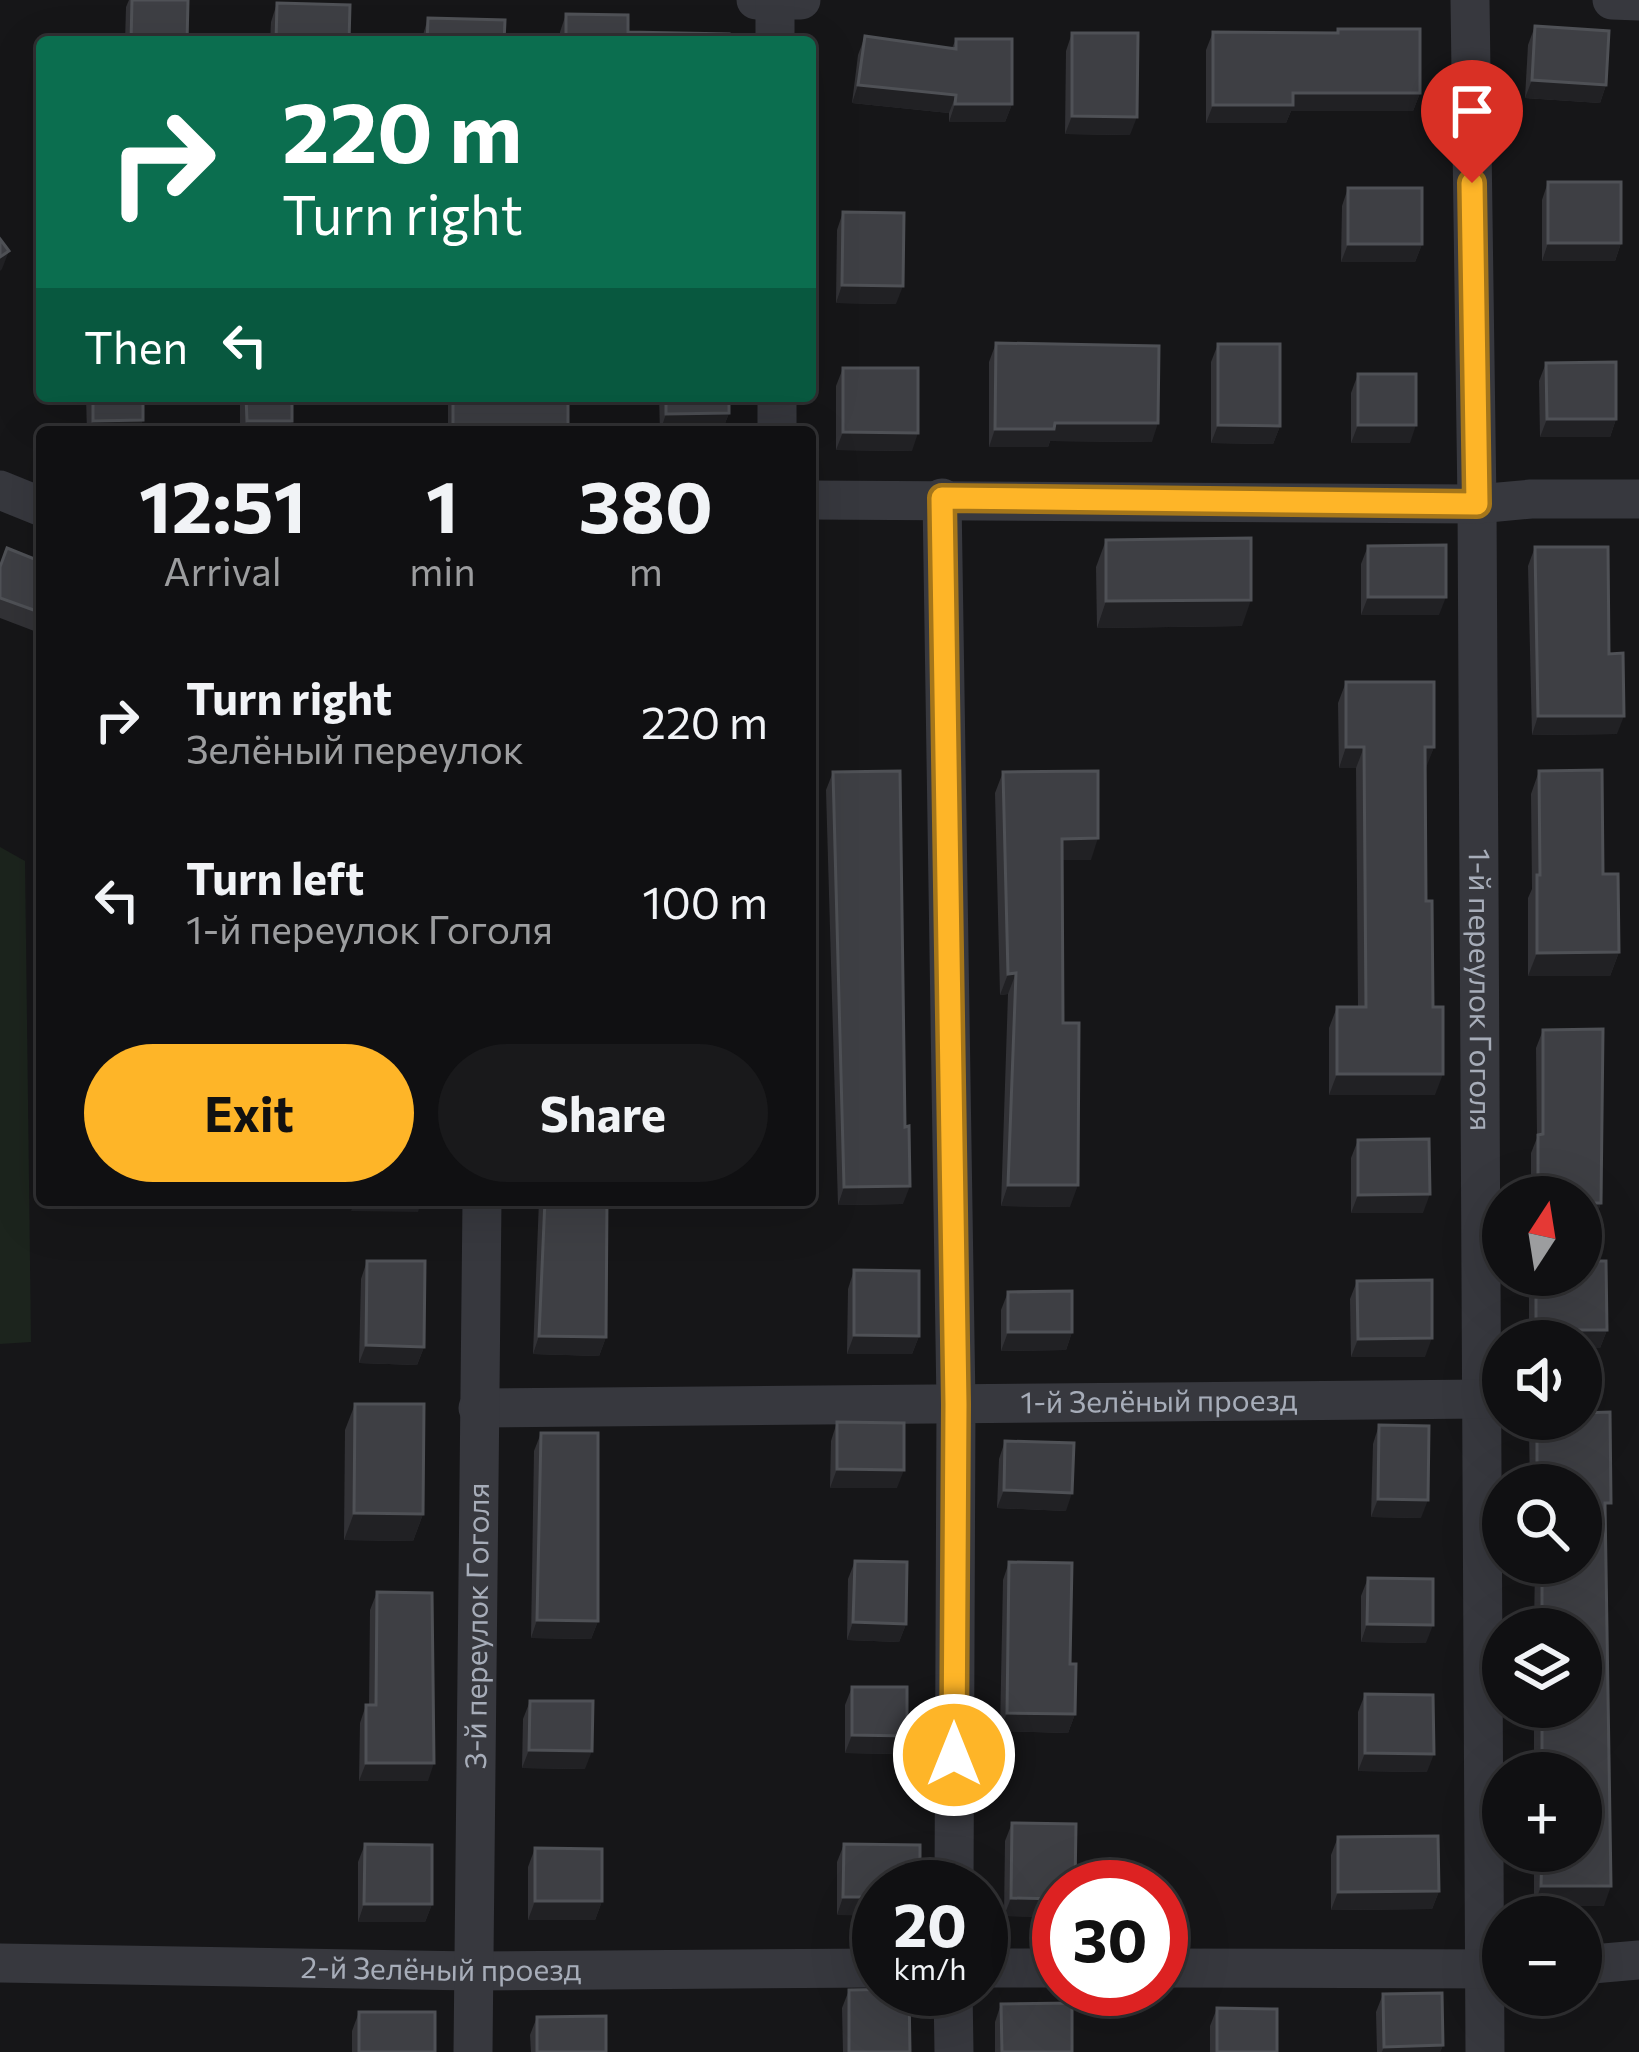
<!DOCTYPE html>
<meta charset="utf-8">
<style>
:root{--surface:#101012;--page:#19191b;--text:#f1f3f6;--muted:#9c9d9f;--line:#303032;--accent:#feb528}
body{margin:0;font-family:Commissioner,sans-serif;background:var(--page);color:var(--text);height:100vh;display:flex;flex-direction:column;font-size:45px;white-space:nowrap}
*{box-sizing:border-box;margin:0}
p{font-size:39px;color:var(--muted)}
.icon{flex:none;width:66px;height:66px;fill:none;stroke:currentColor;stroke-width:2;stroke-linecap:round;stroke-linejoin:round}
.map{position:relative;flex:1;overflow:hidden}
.sheet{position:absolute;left:36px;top:426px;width:780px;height:780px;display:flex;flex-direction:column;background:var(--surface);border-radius:12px;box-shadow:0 12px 48px #0002,0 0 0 3px var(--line)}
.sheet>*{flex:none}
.guide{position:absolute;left:36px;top:36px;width:780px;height:366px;border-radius:12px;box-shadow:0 12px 48px #0002,0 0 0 3px var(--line);background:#0b6e4f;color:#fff;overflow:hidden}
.needle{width:78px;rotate:12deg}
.controls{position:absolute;left:1482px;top:1176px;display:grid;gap:24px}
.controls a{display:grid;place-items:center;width:120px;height:120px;border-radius:50%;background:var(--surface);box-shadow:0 12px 48px #0002,0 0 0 3px var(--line);font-size:60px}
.speed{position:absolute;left:852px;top:1860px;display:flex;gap:24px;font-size:60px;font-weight:700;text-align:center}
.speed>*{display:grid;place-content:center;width:156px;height:156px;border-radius:50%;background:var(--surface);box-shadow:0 12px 48px #0002,0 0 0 3px var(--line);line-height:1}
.speed small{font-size:30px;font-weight:400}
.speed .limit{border:18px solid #d22;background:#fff;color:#111}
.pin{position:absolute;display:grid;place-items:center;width:102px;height:102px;color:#fff;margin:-123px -51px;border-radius:50% 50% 50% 0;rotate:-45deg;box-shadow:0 0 12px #0007}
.pin .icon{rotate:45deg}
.me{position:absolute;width:132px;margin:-66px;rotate:0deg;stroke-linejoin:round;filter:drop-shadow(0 0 9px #0008)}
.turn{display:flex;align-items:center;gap:42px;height:252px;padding:0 48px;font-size:54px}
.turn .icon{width:156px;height:156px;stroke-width:2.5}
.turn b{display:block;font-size:84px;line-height:102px}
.then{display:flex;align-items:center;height:114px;padding:0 48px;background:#0003;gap:24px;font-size:45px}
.eta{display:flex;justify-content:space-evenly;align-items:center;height:204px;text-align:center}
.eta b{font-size:72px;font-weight:700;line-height:84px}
.button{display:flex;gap:24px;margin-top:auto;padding:24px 48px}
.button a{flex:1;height:138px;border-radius:72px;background:var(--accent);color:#111;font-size:48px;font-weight:700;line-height:138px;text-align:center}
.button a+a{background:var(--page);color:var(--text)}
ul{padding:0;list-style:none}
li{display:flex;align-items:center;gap:36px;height:180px;padding:0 48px}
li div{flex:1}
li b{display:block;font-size:45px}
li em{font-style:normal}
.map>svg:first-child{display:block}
.green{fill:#1c241d}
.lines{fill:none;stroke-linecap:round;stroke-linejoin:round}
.minor{stroke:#37383e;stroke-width:39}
.wall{fill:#323236}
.shaded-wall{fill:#212124}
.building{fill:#3e3f44;stroke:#4f5156;stroke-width:3}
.route-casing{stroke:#a5761a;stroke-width:30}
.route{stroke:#feb528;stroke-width:21}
.labels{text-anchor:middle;stroke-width:12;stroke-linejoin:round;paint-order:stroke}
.street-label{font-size:30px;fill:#a7adb9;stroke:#111113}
</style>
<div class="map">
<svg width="1639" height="2052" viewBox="0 0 1639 2052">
<rect width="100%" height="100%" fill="#161618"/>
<!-- green -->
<path class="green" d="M 0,847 L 25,861 L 31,1342 L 0,1344 Z"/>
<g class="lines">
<!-- minor -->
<g class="minor">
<path d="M 756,0 L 801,0"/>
<path id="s1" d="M 1470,0 L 1477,504 L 1485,2052"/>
<path d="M 1612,0 L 1639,1"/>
<path d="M 775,1 L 775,42"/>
<path d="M 777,396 L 777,432"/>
<path d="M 0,490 L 42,507"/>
<path d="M 942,498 L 956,1404 L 954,1887"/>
<path d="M 810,500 L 1477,504 L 1531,499 L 1639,499"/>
<path id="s2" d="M 478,1408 L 1483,1399"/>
<path id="s3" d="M 0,1963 L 472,1971 L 879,1968"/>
<path d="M 1581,1965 L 1639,1960"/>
<path d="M 981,1968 L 1059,1968"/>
<path d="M 1161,1968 L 1503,1969"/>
<path d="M 953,1989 L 954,2052"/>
<path id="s4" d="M 473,2052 L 482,1200"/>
</g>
</g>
<!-- wall -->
<g class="wall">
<path d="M 129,0 L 188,0 L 187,42 L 125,42 L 126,7 Z"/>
<path d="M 277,3 L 349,42 L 270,42 L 271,22 Z"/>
<path d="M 566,14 L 628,32 L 728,42 L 560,42 L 560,32 Z"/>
<path d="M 428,18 L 504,42 L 421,42 Z"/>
<path d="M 1535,26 L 1606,85 L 1600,103 L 1525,98 L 1528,45 Z"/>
<path d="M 1338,29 L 1420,93 L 1413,111 L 1291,111 L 1286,123 L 1206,123 L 1206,50 L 1213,32 L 1336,33 Z"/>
<path d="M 1072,33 L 1130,135 L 1065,134 L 1066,51 Z"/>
<path d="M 865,36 L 952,48 L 956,39 L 1012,104 L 1005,122 L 949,122 L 949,113 L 852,103 L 858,55 Z"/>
<path d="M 1548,182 L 1621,243 L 1615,261 L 1542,261 L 1542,200 Z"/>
<path d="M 1348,188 L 1422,244 L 1415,262 L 1341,262 L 1342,206 Z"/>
<path d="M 843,212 L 896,304 L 836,303 L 837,230 Z"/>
<path d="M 996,343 L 1152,442 L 1050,441 L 1048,447 L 989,447 L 989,362 Z"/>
<path d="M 1218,344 L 1280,426 L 1273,444 L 1211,443 L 1211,362 Z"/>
<path d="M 1546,363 L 1616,419 L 1610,437 L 1540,437 L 1539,381 Z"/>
<path d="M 843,368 L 912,451 L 836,450 L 836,386 Z"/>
<path d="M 1358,374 L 1410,443 L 1351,443 L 1351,393 Z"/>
<path d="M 86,396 L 143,396 L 139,432 L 87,432 Z"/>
<path d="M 240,396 L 292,396 L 288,432 L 240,432 Z"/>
<path d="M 448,396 L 568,396 L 566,432 L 448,432 Z"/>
<path d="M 659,396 L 729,396 L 729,413 L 722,431 L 660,432 Z"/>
<path d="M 1106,540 L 1242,626 L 1097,628 L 1096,567 Z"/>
<path d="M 1368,546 L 1439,615 L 1361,615 L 1361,564 Z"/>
<path d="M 1535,547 L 1609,654 L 1617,734 L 1532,735 L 1528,566 Z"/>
<path d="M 42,562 L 42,634 L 0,618 L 0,567 Z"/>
<path d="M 1346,682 L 1434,747 L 1425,768 L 1426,901 L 1435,1095 L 1329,1095 L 1329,1028 L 1337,1007 L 1358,1007 L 1356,768 L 1339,768 L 1338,703 Z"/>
<path d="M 1539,771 L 1603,874 L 1619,952 L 1610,976 L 1528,976 L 1528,898 L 1532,889 L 1531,794 Z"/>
<path d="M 833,772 L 903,1204 L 838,1205 L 826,790 Z"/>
<path d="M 1003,772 L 1091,860 L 1062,860 L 1063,1023 L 1070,1207 L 1001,1206 L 1008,994 L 1000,995 L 995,793 Z"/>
<path d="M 1543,1030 L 1601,1203 L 1594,1221 L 1581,1221 L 1581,1197 L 1531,1197 L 1531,1153 L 1537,1138 L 1536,1048 Z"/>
<path d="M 1358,1140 L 1423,1213 L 1351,1213 L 1351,1158 Z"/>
<path d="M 539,1200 L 607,1200 L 606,1337 L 599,1356 L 533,1354 Z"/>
<path d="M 367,1261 L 424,1347 L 417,1365 L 359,1363 L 361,1279 Z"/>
<path d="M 854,1270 L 919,1336 L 912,1354 L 847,1354 L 848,1289 Z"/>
<path d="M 1531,1275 L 1581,1275 L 1607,1330 L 1600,1348 L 1581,1348 L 1581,1341 L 1529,1341 L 1529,1280 Z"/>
<path d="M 1357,1281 L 1425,1357 L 1351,1357 L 1350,1299 Z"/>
<path d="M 1008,1292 L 1072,1332 L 1066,1350 L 1001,1351 L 1001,1310 Z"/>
<path d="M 355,1404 L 423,1514 L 413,1541 L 344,1540 L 345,1430 Z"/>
<path d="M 1535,1419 L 1581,1419 L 1604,1906 L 1534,1906 L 1534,1851 L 1581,1851 L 1581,1773 L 1534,1773 L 1534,1707 L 1581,1707 L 1581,1629 L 1534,1629 L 1535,1563 L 1581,1563 L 1581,1485 L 1530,1485 L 1529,1434 Z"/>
<path d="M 837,1422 L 897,1488 L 830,1488 L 831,1441 Z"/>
<path d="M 1379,1425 L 1421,1518 L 1371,1517 L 1373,1444 Z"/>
<path d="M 541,1433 L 598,1621 L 591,1639 L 531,1638 L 534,1451 Z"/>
<path d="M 1005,1441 L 1066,1511 L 997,1508 L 999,1459 Z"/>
<path d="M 855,1561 L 906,1624 L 899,1642 L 847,1640 L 848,1579 Z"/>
<path d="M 1009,1562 L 1070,1664 L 1075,1714 L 1068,1733 L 1000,1731 L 1003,1580 Z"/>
<path d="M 1368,1578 L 1426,1643 L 1361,1642 L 1361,1596 Z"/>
<path d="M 377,1592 L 428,1781 L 359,1781 L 360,1723 L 366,1705 L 369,1705 L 370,1610 Z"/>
<path d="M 852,1687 L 907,1736 L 900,1754 L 845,1753 L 845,1705 Z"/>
<path d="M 1365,1694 L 1427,1772 L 1358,1771 L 1358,1712 Z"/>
<path d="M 530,1701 L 585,1769 L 522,1768 L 523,1719 Z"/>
<path d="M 1012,1823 L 1059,1887 L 1059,1917 L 1004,1916 L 1005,1841 Z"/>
<path d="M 1338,1837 L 1439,1891 L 1432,1909 L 1331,1910 L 1331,1855 Z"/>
<path d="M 365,1844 L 432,1904 L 425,1922 L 358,1922 L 358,1862 Z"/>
<path d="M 844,1844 L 920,1845 L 837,1915 L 837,1862 Z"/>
<path d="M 535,1848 L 602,1901 L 595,1920 L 528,1920 L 528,1867 Z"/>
<path d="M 849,1990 L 910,2052 L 843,2052 L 842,2008 Z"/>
<path d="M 1383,1994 L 1443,2045 L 1440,2052 L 1377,2052 L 1376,2012 Z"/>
<path d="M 1001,2004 L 1072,2052 L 995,2052 L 995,2022 Z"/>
<path d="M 1217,2008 L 1277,2052 L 1210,2052 L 1210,2026 Z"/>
<path d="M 359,2012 L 435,2052 L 352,2052 L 352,2031 Z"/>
<path d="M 537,2017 L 606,2052 L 531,2052 L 530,2035 Z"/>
</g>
<!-- shaded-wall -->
<g class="shaded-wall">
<path d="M 1532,80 L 1606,85 L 1600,103 L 1525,98 Z"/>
<path d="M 858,85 L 956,95 L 949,113 L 852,103 Z"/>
<path d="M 1293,93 L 1420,93 L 1413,111 L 1291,111 L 1286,123 L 1206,123 L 1213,105 Z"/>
<path d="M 955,104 L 1012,104 L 1005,122 L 949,122 Z"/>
<path d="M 1072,116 L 1137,117 L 1130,135 L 1065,134 Z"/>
<path d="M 1548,243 L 1621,243 L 1615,261 L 1542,261 Z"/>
<path d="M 1348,244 L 1422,244 L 1415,262 L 1341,262 Z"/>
<path d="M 9,251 L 2,269 L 0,271 L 0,257 Z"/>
<path d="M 842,285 L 903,286 L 896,304 L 836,303 Z"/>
<path d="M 729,413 L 722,431 L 660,432 L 666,414 Z"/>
<path d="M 1547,419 L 1616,419 L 1610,437 L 1540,437 Z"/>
<path d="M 143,420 L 139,432 L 89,432 L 93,421 Z"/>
<path d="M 247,421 L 292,421 L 288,432 L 243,432 Z"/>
<path d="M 1055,423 L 1158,423 L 1152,442 L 1050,441 L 1048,447 L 989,447 L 995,429 Z"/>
<path d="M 1218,425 L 1280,426 L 1273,444 L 1211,443 Z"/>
<path d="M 1358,425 L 1416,425 L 1410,443 L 1351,443 Z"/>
<path d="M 568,426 L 566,432 L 452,432 L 453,427 Z"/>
<path d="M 843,432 L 918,433 L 912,451 L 836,450 Z"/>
<path d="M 1368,597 L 1446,597 L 1439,615 L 1361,615 Z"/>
<path d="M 1251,600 L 1242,626 L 1097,628 L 1106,601 Z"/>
<path d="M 1538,716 L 1624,716 L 1617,734 L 1532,735 Z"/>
<path d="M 1346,747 L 1364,747 L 1356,768 L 1339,768 Z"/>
<path d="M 1425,747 L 1434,747 L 1426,768 L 1417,768 Z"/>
<path d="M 1098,838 L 1091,860 L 1054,860 L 1062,839 Z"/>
<path d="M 1619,952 L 1610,976 L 1528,976 L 1537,953 Z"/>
<path d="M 1016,973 L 1008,994 L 1000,995 L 1008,974 Z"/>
<path d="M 1337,1074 L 1443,1074 L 1435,1095 L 1329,1095 Z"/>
<path d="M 1008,1185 L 1078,1185 L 1070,1207 L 1001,1206 Z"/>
<path d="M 910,1186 L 903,1204 L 838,1205 L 844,1187 Z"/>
<path d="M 1430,1194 L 1423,1213 L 1351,1213 L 1358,1195 Z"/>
<path d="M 355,1200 L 422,1200 L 418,1212 L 351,1211 Z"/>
<path d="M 1581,1203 L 1601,1203 L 1594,1221 L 1581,1221 Z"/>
<path d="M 1536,1330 L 1607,1330 L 1600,1348 L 1581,1348 L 1581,1341 L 1532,1341 Z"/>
<path d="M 1008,1332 L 1072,1332 L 1066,1350 L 1001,1351 Z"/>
<path d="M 854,1335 L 919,1336 L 912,1354 L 847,1354 Z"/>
<path d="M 539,1336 L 606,1337 L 599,1356 L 533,1354 Z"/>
<path d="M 1432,1338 L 1425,1357 L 1351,1357 L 1358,1339 Z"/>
<path d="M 366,1345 L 424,1347 L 417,1365 L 359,1363 Z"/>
<path d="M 837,1469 L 904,1470 L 897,1488 L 830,1488 Z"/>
<path d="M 1004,1490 L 1072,1493 L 1066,1511 L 997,1508 Z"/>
<path d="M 1378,1499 L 1428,1500 L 1421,1518 L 1371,1517 Z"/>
<path d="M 354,1513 L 423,1514 L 413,1541 L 344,1540 Z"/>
<path d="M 537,1620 L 598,1621 L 591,1639 L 531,1638 Z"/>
<path d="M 853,1622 L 906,1624 L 899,1642 L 847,1640 Z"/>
<path d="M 1367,1624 L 1433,1625 L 1426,1643 L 1361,1642 Z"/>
<path d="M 1007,1713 L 1075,1714 L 1068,1733 L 1000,1731 Z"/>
<path d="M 852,1735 L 907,1736 L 900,1754 L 845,1753 Z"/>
<path d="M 529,1750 L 592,1751 L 585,1769 L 522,1768 Z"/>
<path d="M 1365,1753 L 1434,1754 L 1427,1772 L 1358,1771 Z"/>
<path d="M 366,1763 L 434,1763 L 428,1781 L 359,1781 Z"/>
<path d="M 1541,1886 L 1611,1886 L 1604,1906 L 1534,1906 Z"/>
<path d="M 1439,1891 L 1432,1909 L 1331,1910 L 1338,1892 Z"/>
<path d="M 843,1897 L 879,1897 L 879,1916 L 837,1915 Z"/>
<path d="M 1011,1898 L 1059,1899 L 1059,1917 L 1004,1916 Z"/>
<path d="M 535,1901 L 602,1901 L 595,1920 L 528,1920 Z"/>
<path d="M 364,1904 L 432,1904 L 425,1922 L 358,1922 Z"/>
<path d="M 1443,2045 L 1440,2052 L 1382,2052 L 1384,2047 Z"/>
</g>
<!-- building -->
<g class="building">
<path d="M 132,0 L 188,0 L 187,42 L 131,42 Z"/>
<path d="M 277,3 L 350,5 L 349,42 L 276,42 Z"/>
<path d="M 566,14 L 628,15 L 628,32 L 729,34 L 728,42 L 566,42 Z"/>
<path d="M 428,18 L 505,20 L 504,42 L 427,42 Z"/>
<path d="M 1535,26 L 1609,31 L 1606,85 L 1532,80 Z"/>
<path d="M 1338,29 L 1420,29 L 1420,93 L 1293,93 L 1293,105 L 1213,105 L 1213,32 L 1338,33 Z"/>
<path d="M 1072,33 L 1138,33 L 1137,117 L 1072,116 Z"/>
<path d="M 865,36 L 956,49 L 956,39 L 1012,39 L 1012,104 L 955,104 L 956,95 L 858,85 Z"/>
<rect x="1548" y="182" width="73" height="61"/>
<rect x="1348" y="188" width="74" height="56"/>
<path d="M 843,212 L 904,213 L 903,286 L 842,285 Z"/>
<path d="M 0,239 L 9,251 L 0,257 Z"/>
<path d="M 996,343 L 1159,346 L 1158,423 L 1055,423 L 1054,429 L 995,429 Z"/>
<path d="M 1218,344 L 1280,344 L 1280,426 L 1218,425 Z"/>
<path d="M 1616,362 L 1616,419 L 1547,419 L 1546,363 Z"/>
<path d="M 843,368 L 918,368 L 918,433 L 843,432 Z"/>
<rect x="1358" y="374" width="58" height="51"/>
<path d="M 93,396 L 143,396 L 143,420 L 93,421 Z"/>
<path d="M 246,396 L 292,396 L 292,421 L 247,421 Z"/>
<path d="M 453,396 L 568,396 L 568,426 L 453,427 Z"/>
<path d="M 666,396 L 729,396 L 729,413 L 666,414 Z"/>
<path d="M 1251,538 L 1251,600 L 1106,601 L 1106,540 Z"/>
<path d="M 1446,545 L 1446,597 L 1368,597 L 1368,546 Z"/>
<path d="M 1535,547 L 1608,547 L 1609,654 L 1623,653 L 1624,716 L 1538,716 Z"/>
<path d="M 7,548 L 42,562 L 42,613 L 0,598 L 0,567 Z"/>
<path d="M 1346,682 L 1434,682 L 1434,747 L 1425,747 L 1426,901 L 1432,901 L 1433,1007 L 1443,1007 L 1443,1074 L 1337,1074 L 1337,1007 L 1366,1007 L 1364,747 L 1346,747 Z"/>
<path d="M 1602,770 L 1603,874 L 1618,874 L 1619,952 L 1537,953 L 1537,875 L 1540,875 L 1539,771 Z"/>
<path d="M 900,771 L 905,1127 L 909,1126 L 910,1186 L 844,1187 L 833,772 Z"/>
<path d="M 1098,771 L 1098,838 L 1062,839 L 1063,1023 L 1079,1023 L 1078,1185 L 1008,1185 L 1016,973 L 1008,974 L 1003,772 Z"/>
<path d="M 1603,1029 L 1601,1203 L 1581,1203 L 1581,1197 L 1538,1197 L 1538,1135 L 1543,1134 L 1543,1030 Z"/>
<path d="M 1429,1139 L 1430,1194 L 1358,1195 L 1358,1140 Z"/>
<path d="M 545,1200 L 607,1200 L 606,1337 L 539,1336 Z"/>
<path d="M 367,1261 L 425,1261 L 424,1347 L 366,1345 Z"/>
<path d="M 1581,1261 L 1606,1261 L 1607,1330 L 1536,1330 L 1536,1275 L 1581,1275 Z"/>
<path d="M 854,1270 L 919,1271 L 919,1336 L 854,1335 Z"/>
<path d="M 1432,1280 L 1432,1338 L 1358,1339 L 1357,1281 Z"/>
<path d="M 1072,1291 L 1072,1332 L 1008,1332 L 1008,1292 Z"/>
<path d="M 355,1404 L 424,1404 L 423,1514 L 354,1513 Z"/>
<path d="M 1610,1412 L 1611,1503 L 1605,1503 L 1611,1886 L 1541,1886 L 1542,1851 L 1581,1851 L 1581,1773 L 1542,1773 L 1542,1707 L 1581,1707 L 1581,1629 L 1542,1629 L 1542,1563 L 1581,1563 L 1581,1485 L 1537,1485 L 1537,1419 L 1581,1419 L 1581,1413 Z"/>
<path d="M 837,1422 L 904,1423 L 904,1470 L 837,1469 Z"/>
<path d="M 1379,1425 L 1429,1426 L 1428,1500 L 1378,1499 Z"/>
<path d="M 541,1433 L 598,1433 L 598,1621 L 537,1620 Z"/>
<path d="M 1005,1441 L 1074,1443 L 1072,1493 L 1004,1490 Z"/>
<path d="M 855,1561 L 907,1562 L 906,1624 L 853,1622 Z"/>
<path d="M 1009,1562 L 1072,1563 L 1070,1664 L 1076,1664 L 1075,1714 L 1007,1713 Z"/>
<path d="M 1368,1578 L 1433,1579 L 1433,1625 L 1367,1624 Z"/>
<path d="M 377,1592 L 432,1593 L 434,1763 L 366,1763 L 366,1705 L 376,1705 Z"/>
<path d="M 852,1687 L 907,1687 L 907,1736 L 852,1735 Z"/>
<path d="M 1365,1694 L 1433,1695 L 1434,1754 L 1365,1753 Z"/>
<path d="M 530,1701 L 593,1701 L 592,1751 L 529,1750 Z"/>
<path d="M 1012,1823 L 1076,1824 L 1075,1887 L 1059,1887 L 1059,1899 L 1011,1898 Z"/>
<path d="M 1438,1836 L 1439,1891 L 1338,1892 L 1338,1837 Z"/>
<path d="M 365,1844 L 432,1845 L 432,1904 L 364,1904 Z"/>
<path d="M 844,1844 L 920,1845 L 920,1887 L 879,1887 L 879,1897 L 843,1897 Z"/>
<path d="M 535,1848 L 602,1849 L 602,1901 L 535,1901 Z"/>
<path d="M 909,1989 L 910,2052 L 849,2052 L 849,1990 Z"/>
<path d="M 1442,1993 L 1443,2045 L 1384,2047 L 1383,1994 Z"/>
<path d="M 1072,2003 L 1072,2052 L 1002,2052 L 1001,2004 Z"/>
<path d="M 1217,2008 L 1277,2009 L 1277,2052 L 1217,2052 Z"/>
<rect x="359" y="2012" width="76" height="40"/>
<path d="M 606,2016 L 606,2052 L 537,2052 L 537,2017 Z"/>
</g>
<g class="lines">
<!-- route casing -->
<g class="route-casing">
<path id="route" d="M 954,1755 L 956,1404 L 942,498 L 1477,504 L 1472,183"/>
</g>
<!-- route -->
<use href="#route" class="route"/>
</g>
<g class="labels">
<!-- street labels -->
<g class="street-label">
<text dy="10" stroke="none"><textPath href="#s1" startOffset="990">1-й переулок Гоголя</textPath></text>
<text dy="10" stroke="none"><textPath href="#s2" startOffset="681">1-й Зелёный проезд</textPath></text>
<text dy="10" stroke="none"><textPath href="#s4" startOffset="426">3-й переулок Гоголя</textPath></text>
<text dy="10" stroke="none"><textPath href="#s3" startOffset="441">2-й Зелёный проезд</textPath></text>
</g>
</g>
</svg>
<div class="controls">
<a><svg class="needle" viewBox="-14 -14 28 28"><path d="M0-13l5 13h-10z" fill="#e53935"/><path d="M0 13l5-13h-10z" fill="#9c9d9f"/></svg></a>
<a><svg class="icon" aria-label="sound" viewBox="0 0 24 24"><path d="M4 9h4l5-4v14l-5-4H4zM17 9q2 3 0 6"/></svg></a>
<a><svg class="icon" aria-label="search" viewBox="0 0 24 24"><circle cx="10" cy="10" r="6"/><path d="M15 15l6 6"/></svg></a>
<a><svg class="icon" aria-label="layers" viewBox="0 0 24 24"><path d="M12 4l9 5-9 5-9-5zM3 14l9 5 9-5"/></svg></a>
<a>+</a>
<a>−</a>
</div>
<div class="speed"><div>20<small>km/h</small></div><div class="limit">30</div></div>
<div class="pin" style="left:1472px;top:183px;background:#d93025"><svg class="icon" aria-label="arrive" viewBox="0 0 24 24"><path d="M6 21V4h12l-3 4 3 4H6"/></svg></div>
<svg class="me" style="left:954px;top:1755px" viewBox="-20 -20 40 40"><circle r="17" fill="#feb528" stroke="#fff" stroke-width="3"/><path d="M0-11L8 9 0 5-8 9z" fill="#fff"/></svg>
<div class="guide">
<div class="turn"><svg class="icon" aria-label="right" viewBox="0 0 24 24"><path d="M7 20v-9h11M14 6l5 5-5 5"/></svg><div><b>220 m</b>Turn right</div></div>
<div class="then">Then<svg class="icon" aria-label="left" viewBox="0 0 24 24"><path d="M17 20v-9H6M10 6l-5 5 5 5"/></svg></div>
</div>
<section class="sheet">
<div class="eta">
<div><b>12:51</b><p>Arrival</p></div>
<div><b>1</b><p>min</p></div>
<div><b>380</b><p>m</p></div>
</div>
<ul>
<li><svg class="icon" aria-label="right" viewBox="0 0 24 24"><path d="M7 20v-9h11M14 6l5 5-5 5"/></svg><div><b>Turn right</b><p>Зелёный переулок</p></div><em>220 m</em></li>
<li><svg class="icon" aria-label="left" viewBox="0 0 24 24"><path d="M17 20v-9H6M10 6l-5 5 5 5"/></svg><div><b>Turn left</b><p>1-й переулок Гоголя</p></div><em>100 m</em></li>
</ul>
<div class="button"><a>Exit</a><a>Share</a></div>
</section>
</div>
